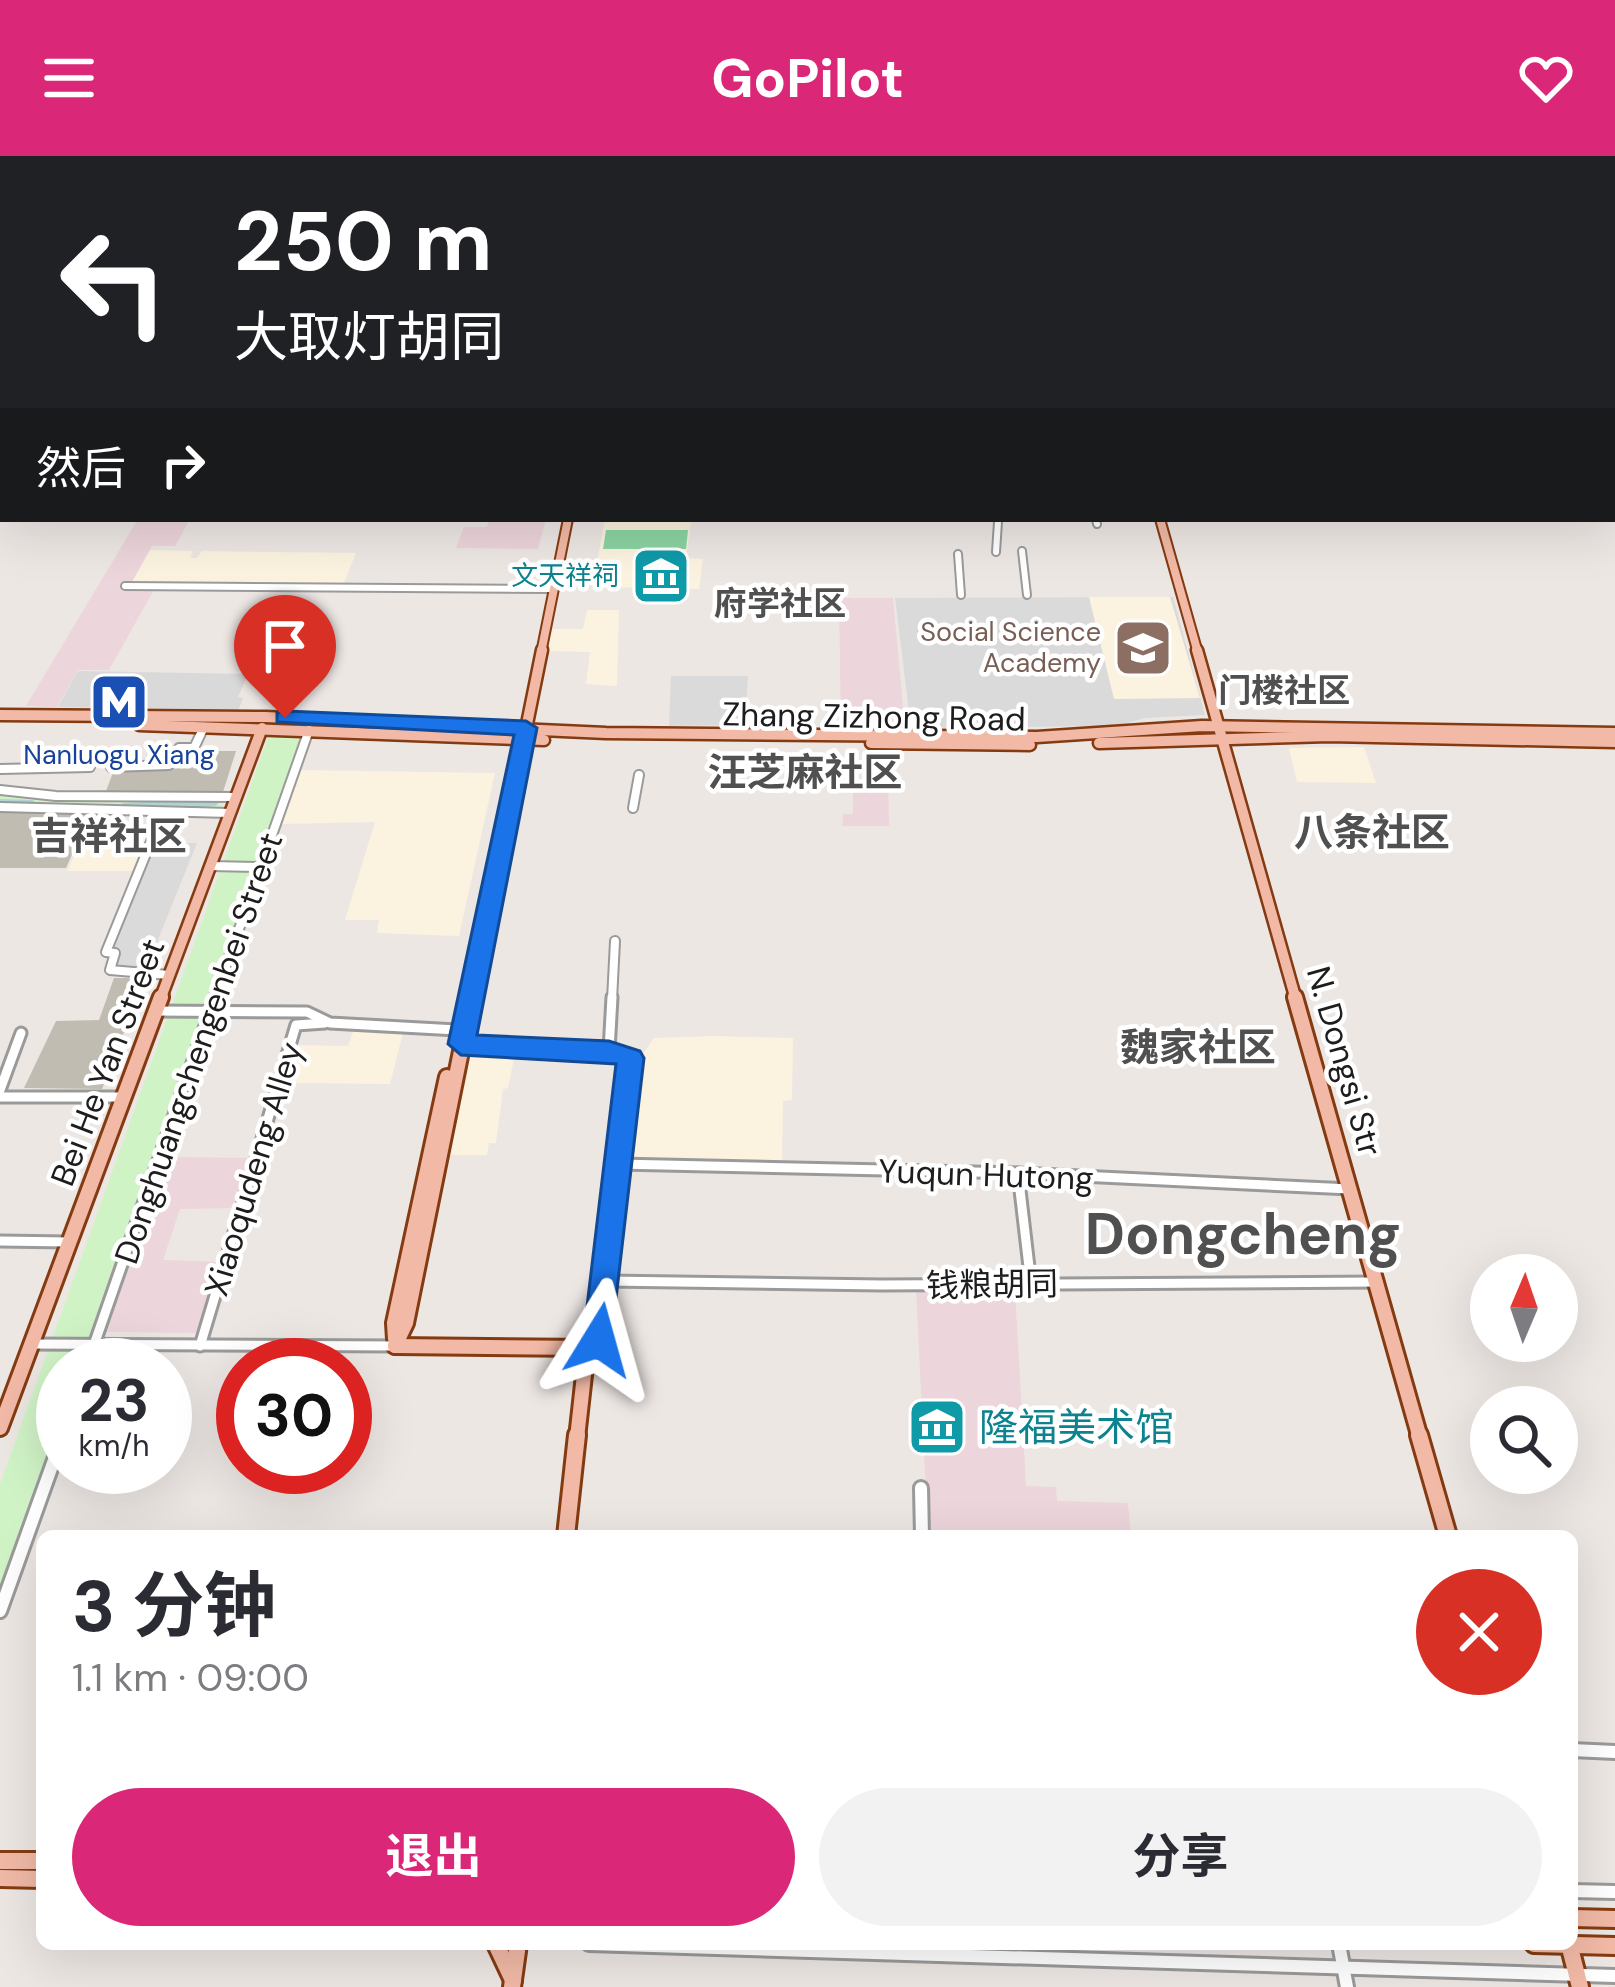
<!DOCTYPE html>
<html lang="zh">
<meta charset="utf-8">
<style>
:root{--surface:#fff;--page:#f2f2f3;--text:#2b2b33;--muted:#7c7c81;--accent:#db2777}
body{margin:0;font-family:"DM Sans","Noto Sans SC",sans-serif;background:var(--page);color:var(--text);height:100vh;display:flex;flex-direction:column;font-size:45px;white-space:nowrap}
*{box-sizing:border-box;margin:0}
p{font-size:39px;color:var(--muted)}
.icon{flex:none;width:66px;height:66px;fill:none;stroke:currentColor;stroke-width:2;stroke-linecap:round;stroke-linejoin:round}
.map{position:relative;flex:1;overflow:hidden}
.panel{position:absolute;left:36px;top:1374px;width:1542px;height:420px;display:flex;flex-direction:column;background:var(--surface);border-radius:18px;box-shadow:0 12px 48px #0002}
.panel>*{flex:none}
.guide{position:absolute;left:0px;top:0px;width:1617px;height:366px;box-shadow:0 12px 48px #0002;background:#202124;color:#fff;overflow:hidden}
.needle{width:78px;rotate:2deg}
.fabs{position:absolute;left:1470px;top:1098px;display:grid;gap:24px}
.fabs a{display:grid;place-items:center;width:108px;height:108px;border-radius:50%;background:var(--surface);box-shadow:0 12px 48px #0002;font-size:60px}
.speed{position:absolute;left:36px;top:1182px;display:flex;gap:24px;font-size:60px;font-weight:700;text-align:center}
.speed>*{display:grid;place-content:center;width:156px;height:156px;border-radius:50%;background:var(--surface);box-shadow:0 12px 48px #0002;line-height:1}
.speed small{font-size:30px;font-weight:400}
.speed .limit{border:18px solid #d22;background:#fff;color:#111}
.pin{position:absolute;display:grid;place-items:center;width:102px;height:102px;color:#fff;margin:-123px -51px;border-radius:50% 50% 50% 0;rotate:-45deg;box-shadow:0 0 12px #0007}
.pin .icon{rotate:45deg}
.me{position:absolute;width:132px;margin:-66px;rotate:8deg;stroke-linejoin:round;filter:drop-shadow(0 0 9px #0008)}
.turn{display:flex;align-items:center;gap:42px;height:252px;padding:0 36px;font-size:54px}
.turn .icon{width:156px;height:156px;stroke-width:2.5}
.turn b{display:block;font-size:84px;line-height:102px}
.then{display:flex;align-items:center;height:114px;padding:0 36px;background:#0003;gap:24px;font-size:45px}
.round{display:grid;place-items:center;flex:none;width:126px;height:126px;border-radius:63px;background:var(--page)}
.head{display:flex;align-items:center;justify-content:space-between;height:204px;padding:0 36px}
h1{font-size:72px;font-weight:700;line-height:90px}
.action{display:flex;gap:24px;margin-top:auto;padding:24px 36px}
.action a{flex:1;height:138px;border-radius:72px;background:var(--accent);color:#fff;font-size:48px;font-weight:700;line-height:138px;text-align:center}
.action a+a{background:var(--page);color:var(--text)}
header{display:flex;justify-content:space-between;align-items:center;height:156px;padding:0 36px;background:var(--accent);color:#fff;font-size:54px;font-weight:700}
.map>svg:first-child{display:block}
.residential{fill:#dbdadb}
.commercial{fill:#ecd5db}
.education{fill:#fbf2df}
.construction{fill:#c1bcb1}
.park{fill:#d0f3c6}
.pitch{fill:#8bd3a1}
.parking{fill:#d9d9d9}
.lines{fill:none;stroke-linecap:round;stroke-linejoin:round}
.canal{stroke:#a9d6d2;stroke-width:8}
.minor-far3-casing{stroke:#9a9a9a;stroke-width:10}
.minor-far2-casing{stroke:#9a9a9a;stroke-width:12}
.minor-far1-casing{stroke:#9a9a9a;stroke-width:15}
.minor-casing{stroke:#9a9a9a;stroke-width:18}
.major-far3-casing{stroke:#853b11;stroke-width:12}
.major-far2-casing{stroke:#853b11;stroke-width:15}
.major-far1-casing{stroke:#853b11;stroke-width:20}
.major-casing{stroke:#853b11;stroke-width:22}
.minor-far3{stroke:#fff;stroke-width:6}
.minor-far2{stroke:#fff;stroke-width:8}
.minor-far1{stroke:#fff;stroke-width:9}
.minor{stroke:#fff;stroke-width:12}
.major-far3{stroke:#f1b9a6;stroke-width:8}
.major-far2{stroke:#f1b9a6;stroke-width:10}
.major-far1{stroke:#f1b9a6;stroke-width:14}
.major{stroke:#f1b9a6;stroke-width:16}
.route{fill:#1a73e8;stroke:#114b97;stroke-width:3}
.labels{text-anchor:middle;stroke-width:9;stroke-linejoin:round;paint-order:stroke}
.far-culture-label{font-size:27px;fill:#0d838f;stroke:#fff;text-anchor:end}
.far-education-label{font-size:27px;fill:#785e54;stroke:#fff;text-anchor:end}
.far-transit-label{font-size:27px;fill:#164399;stroke:#fff}
.far-quarter-label{font-size:33px;font-weight:bold;fill:#505050;stroke:#fff}
.street-label{font-size:33px;fill:#1d1d1d;stroke:#fff}
.quarter-label{font-size:39px;font-weight:bold;fill:#505050;stroke:#fff}
.near-culture-label{font-size:39px;fill:#0d838f;stroke:#fff;text-anchor:start}
.town-label{font-size:57px;font-weight:bold;fill:#505050;stroke:#fff}
</style>
<header><svg class="icon" aria-label="menu" viewBox="0 0 24 24"><path d="M4 6h16M4 12h16M4 18h16"/></svg>GoPilot<svg class="icon" aria-label="heart" viewBox="0 0 24 24"><path d="M12 20l-8-8c-3-5 5-10 8-4 3-6 11-1 8 4z"/></svg></header>
<div class="map">
<svg width="1615" height="1831" viewBox="0 0 1615 1831">
<rect width="100%" height="100%" fill="#ede7e4"/>
<!-- residential -->
<g class="residential">
<path d="M 1173,441 L 1205,559 L 1145,562 L 1117,570 L 911,572 L 895,442 Z"/>
<path d="M 671,520 L 748,520 L 745,569 L 669,570 Z"/>
<path d="M 150,687 L 197,687 L 147,811 L 116,811 L 119,796 L 110,791 L 140,726 L 136,720 Z"/>
</g>
<!-- commercial -->
<g class="commercial">
<path d="M 138,363 L 190,363 L 175,390 L 152,390 L 130,430 L 155,432 L 109,514 L 78,514 L 57,551 L 26,550 Z"/>
<path d="M 489,363 L 546,363 L 538,393 L 456,392 L 464,371 L 487,371 Z"/>
<path d="M 839,442 L 893,442 L 905,572 L 841,572 Z"/>
<path d="M 853,624 L 888,624 L 889,670 L 842,670 L 843,658 L 853,658 Z"/>
<path d="M 168,1001 L 252,1002 L 235,1052 L 180,1053 L 163,1104 L 223,1106 L 201,1177 L 106,1176 Z"/>
<path d="M 916,1133 L 1015,1134 L 1026,1330 L 1056,1331 L 1057,1345 L 1128,1347 L 1131,1380 L 928,1380 Z"/>
</g>
<!-- education -->
<g class="education">
<path d="M 605,364 L 691,365 L 686,402 L 703,403 L 699,433 L 665,433 L 668,410 L 659,409 L 653,432 L 592,431 Z"/>
<path d="M 150,394 L 193,395 L 190,402 L 197,402 L 202,395 L 356,397 L 343,429 L 132,426 Z"/>
<path d="M 1089,441 L 1170,441 L 1200,542 L 1114,543 Z"/>
<path d="M 587,454 L 619,454 L 617,530 L 586,528 L 590,496 L 546,495 L 551,473 L 583,473 Z"/>
<path d="M 1364,591 L 1376,627 L 1297,626 L 1289,592 Z"/>
<path d="M 300,614 L 495,617 L 459,780 L 377,777 L 379,764 L 345,764 L 375,666 L 281,668 Z"/>
<path d="M 85,676 L 151,676 L 134,715 L 67,715 Z"/>
<path d="M 354,873 L 404,873 L 390,928 L 285,927 L 296,889 L 348,890 Z"/>
<path d="M 713,880 L 793,882 L 792,944 L 783,945 L 782,1008 L 629,1003 L 640,902 L 654,882 Z"/>
<path d="M 469,891 L 516,893 L 508,932 L 503,933 L 496,987 L 489,987 L 487,999 L 447,999 Z"/>
</g>
<!-- construction -->
<g class="construction">
<path d="M 181,595 L 236,595 L 223,636 L 106,635 L 114,614 L 171,613 Z"/>
<path d="M 0,655 L 90,658 L 66,712 L 0,712 Z"/>
<path d="M 114,822 L 145,822 L 102,933 L 24,932 L 56,865 L 99,864 Z"/>
</g>
<!-- park -->
<g class="park">
<path d="M 269,579 L 301,583 L 80,1209 L 63,1209 L 63,1257 L 0,1436 L 0,1328 Z"/>
<path d="M 0,639 L 224,643 L 219,655 L 0,650 Z"/>
</g>
<!-- pitch -->
<path class="pitch" d="M 606,374 L 688,374 L 686,393 L 603,393 Z"/>
<!-- parking -->
<path class="parking" d="M 78,515 L 248,518 L 238,541 L 243,542 L 238,555 L 58,551 Z"/>
<g class="lines">
<!-- canal -->
<g class="canal">
<path d="M 0,647 L 31,648"/>
<path d="M 125,651 L 214,646"/>
</g>
<!-- minor-far3 casing -->
<g class="minor-far3-casing">
<g id="minor-far3">
<path d="M 1096,363 L 1097,368"/>
<path d="M 1022,395 L 1027,439"/>
<path d="M 996,396 L 998,366"/>
<path d="M 958,398 L 961,439"/>
<path d="M 125,430 L 554,433"/>
</g>
</g>
<!-- minor-far2 casing -->
<g class="minor-far2-casing">
<g id="minor-far2">
<path d="M 111,611 L 169,609 L 179,592 L 194,592 L 204,571"/>
<path d="M 0,613 L 90,611"/>
<path d="M 0,634 L 56,640 L 236,641"/>
<path d="M 0,651 L 230,657"/>
<path d="M 633,652 L 639,619"/>
<path d="M 163,656 L 106,796 L 115,797 L 110,814 L 169,819"/>
<path d="M 210,710 L 261,711"/>
<path d="M 214,844 L 309,574"/>
<path d="M 612,844 L 615,785"/>
</g>
</g>
<!-- minor-far1 casing -->
<g class="minor-far1-casing">
<g id="minor-far1">
<path d="M 156,855 L 307,856 L 330,867 L 457,874 L 462,888 L 609,895 L 630,902 L 599,1184 L 587,1192"/>
<path d="M 609,895 L 612,841"/>
<path d="M 0,934 L 21,877"/>
<path d="M 0,941 L 123,941"/>
<path d="M 618,1008 L 1018,1017 L 1350,1033"/>
<path d="M 1018,1017 L 1031,1128"/>
<path d="M 0,1085 L 68,1086"/>
<path d="M 607,1125 L 881,1129 L 1378,1126"/>
<path d="M 31,1188 L 395,1190"/>
<path d="M 200,1190 L 296,869 L 325,867"/>
<path d="M 87,1209 L 215,841"/>
</g>
</g>
<!-- minor casing -->
<g class="minor-casing">
<g id="minor">
<path d="M 921,1332 L 922,1380"/>
<path d="M 0,1455 L 63,1279"/>
<path d="M 1572,1594 L 1615,1596"/>
<path d="M 1572,1735 L 1615,1736"/>
<path d="M 589,1788 L 1615,1820"/>
<path d="M 1339,1788 L 1347,1831"/>
</g>
</g>
<!-- major-far3 casing -->
<g class="major-far3-casing">
<g id="major-far3">
<path d="M 1160,363 L 1198,497"/>
<path d="M 541,497 L 568,363"/>
</g>
</g>
<!-- major-far2 casing -->
<g class="major-far2-casing">
<g id="major-far2">
<path d="M 1197,494 L 1296,844"/>
<path d="M 0,559 L 266,561 L 606,577 L 1037,581 L 1202,570 L 1615,577"/>
<path d="M 139,569 L 544,584"/>
<path d="M 871,587 L 1030,589"/>
<path d="M 1099,587 L 1329,580 L 1615,586"/>
<path d="M 160,844 L 262,572"/>
<path d="M 471,844 L 542,494"/>
</g>
</g>
<!-- major-far1 casing -->
<g class="major-far1-casing">
<g id="major-far1">
<path d="M 1295,841 L 1420,1282"/>
<path d="M 395,1183 L 394,1167 L 447,921"/>
<path d="M 395,1190 L 406,1167 L 472,841"/>
<path d="M 395,1190 L 587,1192 L 577,1282"/>
<path d="M 0,1272 L 161,841"/>
</g>
</g>
<!-- major casing -->
<g class="major-casing">
<g id="major">
<path d="M 1419,1279 L 1448,1380"/>
<path d="M 566,1380 L 577,1279"/>
<path d="M 0,1705 L 42,1705"/>
<path d="M 0,1722 L 42,1723"/>
<path d="M 1572,1762 L 1615,1763"/>
<path d="M 496,1788 L 513,1824"/>
<path d="M 1534,1788 L 1615,1790"/>
<path d="M 1569,1788 L 1580,1831"/>
<path d="M 512,1831 L 518,1788"/>
</g>
</g>
<!-- minor-far3 -->
<use href="#minor-far3" class="minor-far3"/>
<!-- minor-far2 -->
<use href="#minor-far2" class="minor-far2"/>
<!-- minor-far1 -->
<use href="#minor-far1" class="minor-far1"/>
<!-- minor -->
<use href="#minor" class="minor"/>
<!-- major-far3 -->
<use href="#major-far3" class="major-far3"/>
<!-- major-far2 -->
<use href="#major-far2" class="major-far2"/>
<!-- major-far1 -->
<use href="#major-far1" class="major-far1"/>
<!-- major -->
<use href="#major" class="major"/>
</g>
<!-- route -->
<path class="route" d="M 285,555 L 526,565 L 537,572 L 477,879 L 609,885 L 640,895 L 644,902 L 610,1194 L 599,1198 L 588,1194 L 583,1184 L 616,908 L 461,899 L 448,888 L 514,579 L 277,566 L 277,557 Z"/>
<!-- icons -->
<defs>
<g id="museum-square" transform="scale(3)"><rect x="-9" y="-9" width="18" height="18" rx="4" fill="#0f9aa8" stroke="#fff"/><path d="M0-6L6-3V-2H-6V-3ZM-5-1h2V3h-2ZM-1-1h2V3h-2ZM3-1h2V3H3ZM-6 4H6V6H-6Z" fill="#fff"/></g>
<g id="university-square" transform="scale(3)"><rect x="-9" y="-9" width="18" height="18" rx="4" fill="#8d6e63" stroke="#fff"/><path d="M0-5L7-2L0 1L-7-2ZM-4 1L0 2.5L4 1V4Q0 6-4 4Z" fill="#fff"/></g>
<g id="metro-square" transform="scale(3)"><rect x="-9" y="-9" width="18" height="18" rx="4" fill="#1a4fb4" stroke="#fff"/><path d="M-5.5 5V-5H-3L0 0L3-5H5.5V5H3V-.5L0 4L-3-.5V5Z" fill="#fff"/></g>
</defs>
<g fill-rule="evenodd">
<use href="#museum-square" x="661" y="420"/>
<use href="#university-square" x="1143" y="492"/>
<use href="#metro-square" x="119" y="546"/>
<use href="#museum-square" x="937" y="1271"/>
</g>
<g class="labels">
<!-- far-culture labels -->
<g class="far-culture-label">
<text x="619" y="429">文天祥祠</text>
</g>
<!-- far-education labels -->
<g class="far-education-label">
<text x="1101" y="485">Social Science<tspan x="1101" dy="31">Academy</tspan></text>
</g>
<!-- far-transit labels -->
<g class="far-transit-label">
<text x="119" y="608">Nanluogu Xiang</text>
</g>
<!-- far-quarter labels -->
<g class="far-quarter-label">
<text x="780" y="459">府学社区</text>
<text x="1284" y="546">门楼社区</text>
</g>
<!-- street labels -->
<g class="street-label">
<text transform="translate(874 560) rotate(1)" y="12">Zhang Zizhong Road</text>
<text transform="translate(198 892) rotate(-71)" y="12">Donghuangchengenbei Street</text>
<text transform="translate(1345 905) rotate(74)" y="12">N. Dongsi Str</text>
<text transform="translate(107 906) rotate(-69)" y="12">Bei He Yan Street</text>
<text transform="translate(253 1013) rotate(-73)" y="12">Xiaoqudeng Alley</text>
<text transform="translate(986 1018) rotate(2)" y="12">Yuqun Hutong</text>
<text transform="translate(992 1128) rotate(-1)" y="12">钱粮胡同</text>
</g>
<!-- quarter labels -->
<g class="quarter-label">
<text x="805" y="630">汪芝麻社区</text>
<text x="1372" y="690">八条社区</text>
<text x="109" y="694">吉祥社区</text>
<text x="1198" y="905">魏家社区</text>
</g>
<!-- near-culture labels -->
<g class="near-culture-label">
<text x="979" y="1285">隆福美术馆</text>
</g>
<!-- town labels -->
<g class="town-label">
<text x="1243" y="1098">Dongcheng</text>
</g>
</g>
</svg>
<div class="fabs">
<a><svg class="needle" viewBox="-14 -14 28 28"><path d="M0-13l5 13h-10z" fill="#e53935"/><path d="M0 13l5-13h-10z" fill="#7c7c81"/></svg></a>
<a><svg class="icon" aria-label="search" viewBox="0 0 24 24"><circle cx="10" cy="10" r="6"/><path d="M15 15l6 6"/></svg></a>
</div>
<div class="speed"><div>23<small>km/h</small></div><div class="limit">30</div></div>
<div class="pin" style="left:285px;top:562px;background:#d93025"><svg class="icon" aria-label="arrive" viewBox="0 0 24 24"><path d="M6 21V4h12l-3 4 3 4H6"/></svg></div>
<svg class="me" style="left:599px;top:1184px" viewBox="-20 -20 40 40"><path d="M0-17L14 15 0 8-14 15z" fill="#1a73e8" stroke="#fff" stroke-width="4"/></svg>
<div class="guide">
<div class="turn"><svg class="icon" aria-label="left" viewBox="0 0 24 24"><path d="M17 20v-9H6M10 6l-5 5 5 5"/></svg><div><b>250 m</b>大取灯胡同</div></div>
<div class="then">然后<svg class="icon" aria-label="right" viewBox="0 0 24 24"><path d="M7 20v-9h11M14 6l5 5-5 5"/></svg></div>
</div>
<section class="panel">
<div class="head"><div><h1>3 分钟</h1><p>1.1 km · 09:00</p></div><a class="round" style="background:#d93025;color:#fff"><svg class="icon" aria-label="close" viewBox="0 0 24 24"><path d="M6 6l12 12M18 6L6 18"/></svg></a></div>
<div class="action"><a>退出</a><a>分享</a></div>
</section>
</div>
